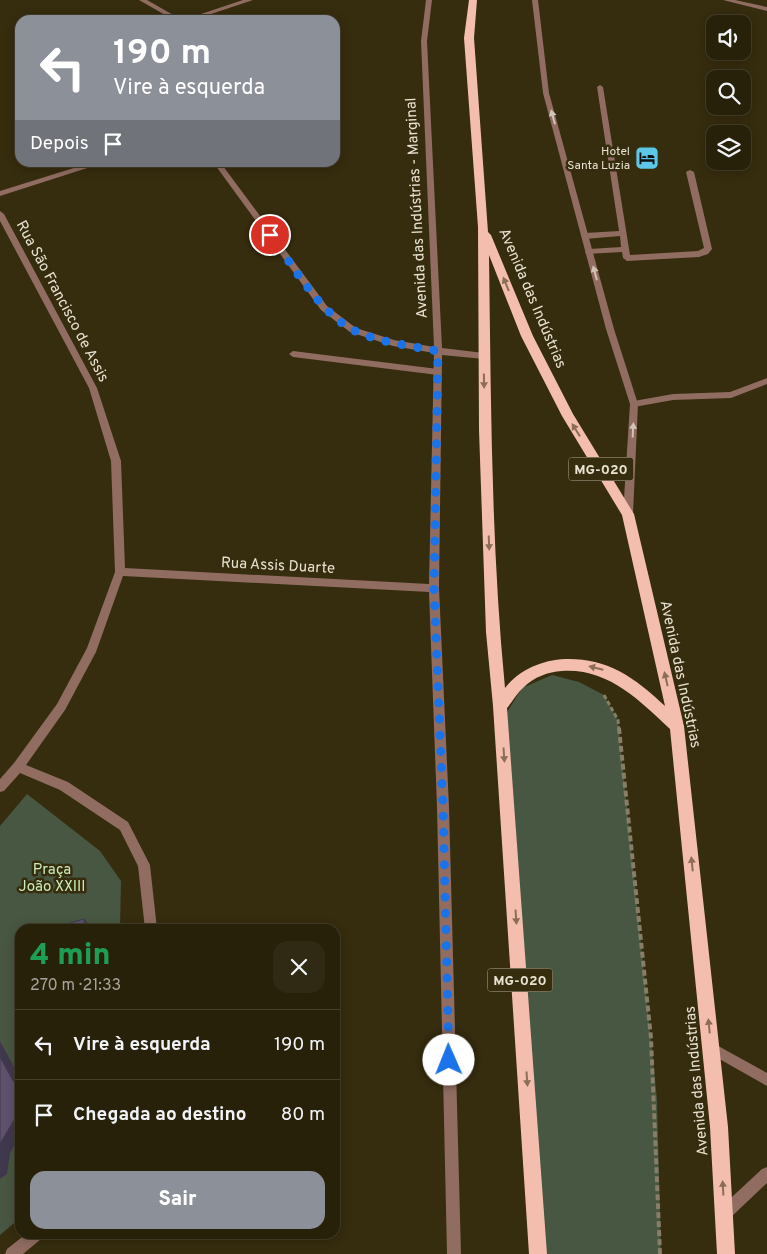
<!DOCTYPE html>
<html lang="pt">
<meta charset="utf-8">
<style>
:root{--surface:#28210a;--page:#302913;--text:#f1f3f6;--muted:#a5a39c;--line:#443e2b;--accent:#8c9099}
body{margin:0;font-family:Overpass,sans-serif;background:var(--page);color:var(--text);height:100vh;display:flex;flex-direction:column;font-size:19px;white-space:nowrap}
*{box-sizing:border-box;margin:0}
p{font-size:16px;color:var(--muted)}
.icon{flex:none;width:28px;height:28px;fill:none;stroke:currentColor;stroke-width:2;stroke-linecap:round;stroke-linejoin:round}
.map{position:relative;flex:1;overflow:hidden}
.panel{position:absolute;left:15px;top:924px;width:325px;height:315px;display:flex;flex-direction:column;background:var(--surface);border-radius:15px;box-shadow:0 2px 12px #0003,0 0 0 1px var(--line)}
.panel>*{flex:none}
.guide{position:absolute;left:15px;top:15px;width:325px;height:152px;border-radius:15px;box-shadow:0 2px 12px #0003,0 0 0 1px var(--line);background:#8c9099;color:#fff;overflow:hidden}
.buttons{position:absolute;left:706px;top:15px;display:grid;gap:10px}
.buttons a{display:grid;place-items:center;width:45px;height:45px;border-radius:10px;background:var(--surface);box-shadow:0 2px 12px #0003,0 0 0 1px var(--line);font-size:25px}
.pin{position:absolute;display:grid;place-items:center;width:42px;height:42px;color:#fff;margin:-21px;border:2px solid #fff;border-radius:50%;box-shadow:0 1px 5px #0007}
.me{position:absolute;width:55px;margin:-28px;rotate:359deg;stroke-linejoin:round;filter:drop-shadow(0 0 4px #0008)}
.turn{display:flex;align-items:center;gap:18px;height:105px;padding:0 15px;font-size:22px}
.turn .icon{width:65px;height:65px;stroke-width:2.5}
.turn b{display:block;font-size:35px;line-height:42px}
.then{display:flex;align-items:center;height:48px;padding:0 15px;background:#0003;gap:10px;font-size:19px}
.round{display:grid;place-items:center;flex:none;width:52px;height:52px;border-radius:15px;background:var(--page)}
.head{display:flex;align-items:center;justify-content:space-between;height:85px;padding:0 15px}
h1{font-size:30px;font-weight:800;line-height:38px;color:#1e9e55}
.cta{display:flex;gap:10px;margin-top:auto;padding:10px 15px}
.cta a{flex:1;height:58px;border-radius:15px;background:var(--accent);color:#fff;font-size:20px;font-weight:800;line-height:58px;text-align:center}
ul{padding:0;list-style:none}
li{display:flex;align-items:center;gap:15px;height:70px;padding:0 15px;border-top:1px solid var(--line)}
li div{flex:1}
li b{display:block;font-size:19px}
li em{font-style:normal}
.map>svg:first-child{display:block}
.green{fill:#485742}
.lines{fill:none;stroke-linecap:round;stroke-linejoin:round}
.path-far1{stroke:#867e66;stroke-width:3;stroke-dasharray:4.5 2.5;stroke-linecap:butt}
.path{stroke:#867e66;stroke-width:4;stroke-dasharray:6 3;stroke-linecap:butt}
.service{fill:#906c61;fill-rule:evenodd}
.minor{fill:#906c61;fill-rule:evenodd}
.trunk{fill:#f4beae;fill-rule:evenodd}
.shaded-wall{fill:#40394d}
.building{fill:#5c526e;stroke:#40394d}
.oneway{fill:#d2c4b5}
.oneway2{fill:#8c6e56}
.route{stroke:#1a73e8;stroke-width:9;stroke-dasharray:0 16.2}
.labels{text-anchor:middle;stroke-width:5;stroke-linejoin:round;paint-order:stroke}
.far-poi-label{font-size:12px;fill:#e8e2d1;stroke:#362c0e;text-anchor:end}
.shield{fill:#362c0e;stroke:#b3ab96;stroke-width:1}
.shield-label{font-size:14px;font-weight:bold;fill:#e8e2d1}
.street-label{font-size:15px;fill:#e8e2d1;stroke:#362c0e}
.park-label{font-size:15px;fill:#caeeba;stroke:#362c0e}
</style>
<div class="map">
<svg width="767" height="1254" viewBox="0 0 767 1254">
<rect width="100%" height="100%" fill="#362c0e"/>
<!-- green -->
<g class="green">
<path d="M 552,675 L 579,682 L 604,695 L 618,720 L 657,1099 L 661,1254 L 546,1254 L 507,712 L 522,688 Z"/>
<path d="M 27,794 L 100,851 L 121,881 L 120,929 L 20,929 L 20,1218 L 0,1235 L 0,826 Z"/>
</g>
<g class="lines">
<!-- path-far1 -->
<path class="path-far1" d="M 604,695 L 618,720 L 619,730"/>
<!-- path -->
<path class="path" d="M 619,728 L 651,1038 L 660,1254"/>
<!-- service -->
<g class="service">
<path d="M 139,0 L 147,0 L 182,20 L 174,20 Z"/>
<path d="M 600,85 L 603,87 L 630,255 L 698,251 L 704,248 L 686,172 L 690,170 L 694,172 L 712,249 L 708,254 L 699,257 L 627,261 L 623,258 L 622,252 L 586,254 L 585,252 L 589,249 L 621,247 L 620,236 L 585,239 L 581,236 L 585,233 L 619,231 L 597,87 Z"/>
<path d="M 293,351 L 438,369 L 442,372 L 438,375 L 293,357 L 289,354 Z"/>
<path d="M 767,378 L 767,384 L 731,398 L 673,400 L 634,407 L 630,404 L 634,401 L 673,394 L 730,392 Z"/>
</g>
<!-- minor -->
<g class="minor">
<path d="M 243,0 L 253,0 L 193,20 L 183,20 Z"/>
<path d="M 426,0 L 432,0 L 427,41 L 442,348 L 484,353 L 488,356 L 484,359 L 442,355 L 439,588 L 449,807 L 461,1254 L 447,1254 L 437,807 L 429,592 L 123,576 L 96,652 L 65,710 L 26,765 L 68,782 L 128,822 L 150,865 L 157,929 L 145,929 L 138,866 L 120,830 L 60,790 L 20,773 L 4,791 L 0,792 L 0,779 L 14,763 L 57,704 L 87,648 L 115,572 L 111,461 L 89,388 L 0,221 L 0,211 L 4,214 L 97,388 L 121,461 L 125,568 L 429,584 L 434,353 L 393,346 L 350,332 L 321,310 L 213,162 L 220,162 L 327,306 L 356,328 L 394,340 L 434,347 L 421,41 Z"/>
<path d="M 532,0 L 538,0 L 549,93 L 614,329 L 638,404 L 633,514 L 628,518 L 623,514 L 630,404 L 606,329 L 543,93 Z"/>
<path d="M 723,0 L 735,0 L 767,7 L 767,11 Z"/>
<path d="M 93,162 L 106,162 L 0,196 L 0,191 Z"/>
<path d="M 711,1042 L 767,1073 L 767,1086 L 707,1052 L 705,1048 L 707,1044 Z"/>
<path d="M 767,1167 L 767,1183 L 729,1219 L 724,1221 L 719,1219 L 717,1214 L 719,1209 L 762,1169 Z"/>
<path d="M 26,1234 L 43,1234 L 41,1239 L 23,1254 L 5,1254 L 7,1249 Z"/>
</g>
<!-- trunk -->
<path class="trunk" d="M 469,0 L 477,0 L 474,38 L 488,232 L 491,235 L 533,336 L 573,414 L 634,514 L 684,726 L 728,1127 L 735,1254 L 717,1254 L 710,1127 L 670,729 C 639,700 608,668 562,671 C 548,672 534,677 524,687 C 517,693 513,701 507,708 L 547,1254 L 529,1254 L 493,706 L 486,632 L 479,430 L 478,227 L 464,38 ZM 489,255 L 521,336 L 562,416 L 622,515 L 665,706 C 651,693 636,680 619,671 C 582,652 532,654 505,688 C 491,544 491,399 489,255 Z"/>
</g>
<!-- shaded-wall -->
<g class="shaded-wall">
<path d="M 84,919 L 91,927 L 91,929 L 85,929 Z"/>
<path d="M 0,1041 L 20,1078 L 20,1093 L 0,1057 Z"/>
<path d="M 20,1112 L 20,1135 L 10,1153 L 7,1174 L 0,1179 L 0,1144 L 14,1120 Z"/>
</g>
<!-- building -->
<g class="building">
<path d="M 84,919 L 85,929 L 50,929 Z"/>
<path d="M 0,1057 L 20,1093 L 20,1112 L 14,1120 L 0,1144 Z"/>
</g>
<!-- one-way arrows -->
<defs><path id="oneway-solid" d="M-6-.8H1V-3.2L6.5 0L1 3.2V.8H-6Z" transform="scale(1.25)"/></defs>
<g class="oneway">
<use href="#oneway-solid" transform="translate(553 117) rotate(-105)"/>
<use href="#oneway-solid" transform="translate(595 273) rotate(-105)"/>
<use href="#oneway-solid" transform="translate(633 430) rotate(-87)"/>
</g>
<g class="oneway2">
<use href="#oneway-solid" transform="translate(506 284) rotate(-112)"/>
<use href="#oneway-solid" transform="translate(484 381) rotate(89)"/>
<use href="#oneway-solid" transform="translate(576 430) rotate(-122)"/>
<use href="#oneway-solid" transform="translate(489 543) rotate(88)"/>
<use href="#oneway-solid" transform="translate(596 668) rotate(-166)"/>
<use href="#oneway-solid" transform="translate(666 679) rotate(-103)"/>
<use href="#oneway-solid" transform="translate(504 755) rotate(86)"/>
<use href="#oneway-solid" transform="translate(692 864) rotate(-96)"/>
<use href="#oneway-solid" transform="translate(516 917) rotate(86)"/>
<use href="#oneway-solid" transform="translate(709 1026) rotate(-96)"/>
<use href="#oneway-solid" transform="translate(527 1079) rotate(86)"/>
<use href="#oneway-solid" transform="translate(723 1188) rotate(-93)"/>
</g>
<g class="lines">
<!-- route -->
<path class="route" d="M 270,235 C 293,265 319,312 353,330 C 377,342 411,346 438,351 L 434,588 L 443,807 L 449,1060"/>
</g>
<!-- icons -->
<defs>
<g id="hotel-square" transform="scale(1.25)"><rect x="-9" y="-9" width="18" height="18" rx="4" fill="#5dc7e8" stroke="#362c0e"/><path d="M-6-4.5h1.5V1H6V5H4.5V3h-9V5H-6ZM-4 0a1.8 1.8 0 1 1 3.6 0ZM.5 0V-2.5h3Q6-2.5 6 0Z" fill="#111"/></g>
</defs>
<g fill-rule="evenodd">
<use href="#hotel-square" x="647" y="158"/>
</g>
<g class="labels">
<!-- far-poi labels -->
<g class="far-poi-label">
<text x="630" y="155">Hotel<tspan x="630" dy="14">Santa Luzia</tspan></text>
</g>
<!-- shield labels -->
<g class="shield">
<rect x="568.5" y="457.5" width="65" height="23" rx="4"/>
<rect x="487.5" y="968.5" width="65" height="23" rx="4"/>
</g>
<g class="shield-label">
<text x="601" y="474">MG-020</text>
<text x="520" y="985">MG-020</text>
</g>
<!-- street labels -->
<g class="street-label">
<text transform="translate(416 208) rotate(-93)" y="5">Avenida das Indústrias - Marginal</text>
<text transform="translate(533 298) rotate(67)" y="5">Avenida das Indústrias</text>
<text transform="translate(63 301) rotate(62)" y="5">Rua São Francisco de Assis</text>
<text transform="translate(278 565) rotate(3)" y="5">Rua Assis Duarte</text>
<text transform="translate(681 674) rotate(78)" y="5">Avenida das Indústrias</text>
<text transform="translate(696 1081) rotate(-95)" y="5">Avenida das Indústrias</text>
</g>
<!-- park labels -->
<g class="park-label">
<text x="52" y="874">Praça<tspan x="52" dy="17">João XXIII</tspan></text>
</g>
</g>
</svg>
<div class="buttons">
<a><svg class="icon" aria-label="sound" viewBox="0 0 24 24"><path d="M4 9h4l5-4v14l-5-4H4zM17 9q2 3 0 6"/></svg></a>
<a><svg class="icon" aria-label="search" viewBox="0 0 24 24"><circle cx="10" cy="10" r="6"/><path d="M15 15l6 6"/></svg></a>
<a><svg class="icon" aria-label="layers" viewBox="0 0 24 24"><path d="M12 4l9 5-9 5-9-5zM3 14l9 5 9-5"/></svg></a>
</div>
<div class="pin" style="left:270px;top:235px;background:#d93025"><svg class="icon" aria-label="arrive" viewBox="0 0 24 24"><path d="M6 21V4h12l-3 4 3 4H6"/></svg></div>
<svg class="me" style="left:449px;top:1060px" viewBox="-20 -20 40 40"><circle r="19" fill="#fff"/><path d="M0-13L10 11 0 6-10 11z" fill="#1a73e8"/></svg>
<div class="guide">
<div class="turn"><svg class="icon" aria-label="left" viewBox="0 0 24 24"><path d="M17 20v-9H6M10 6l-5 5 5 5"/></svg><div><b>190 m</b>Vire à esquerda</div></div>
<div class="then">Depois<svg class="icon" aria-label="arrive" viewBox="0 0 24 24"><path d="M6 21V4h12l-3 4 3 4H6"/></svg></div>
</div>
<section class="panel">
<div class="head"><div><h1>4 min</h1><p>270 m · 21:33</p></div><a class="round"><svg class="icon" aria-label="close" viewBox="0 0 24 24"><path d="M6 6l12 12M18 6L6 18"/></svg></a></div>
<ul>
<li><svg class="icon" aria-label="left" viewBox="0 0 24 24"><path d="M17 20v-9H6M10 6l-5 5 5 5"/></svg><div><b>Vire à esquerda</b></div><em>190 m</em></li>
<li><svg class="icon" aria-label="arrive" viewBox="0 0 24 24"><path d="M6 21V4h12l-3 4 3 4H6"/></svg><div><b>Chegada ao destino</b></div><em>80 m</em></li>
</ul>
<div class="cta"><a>Sair</a></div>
</section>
</div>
